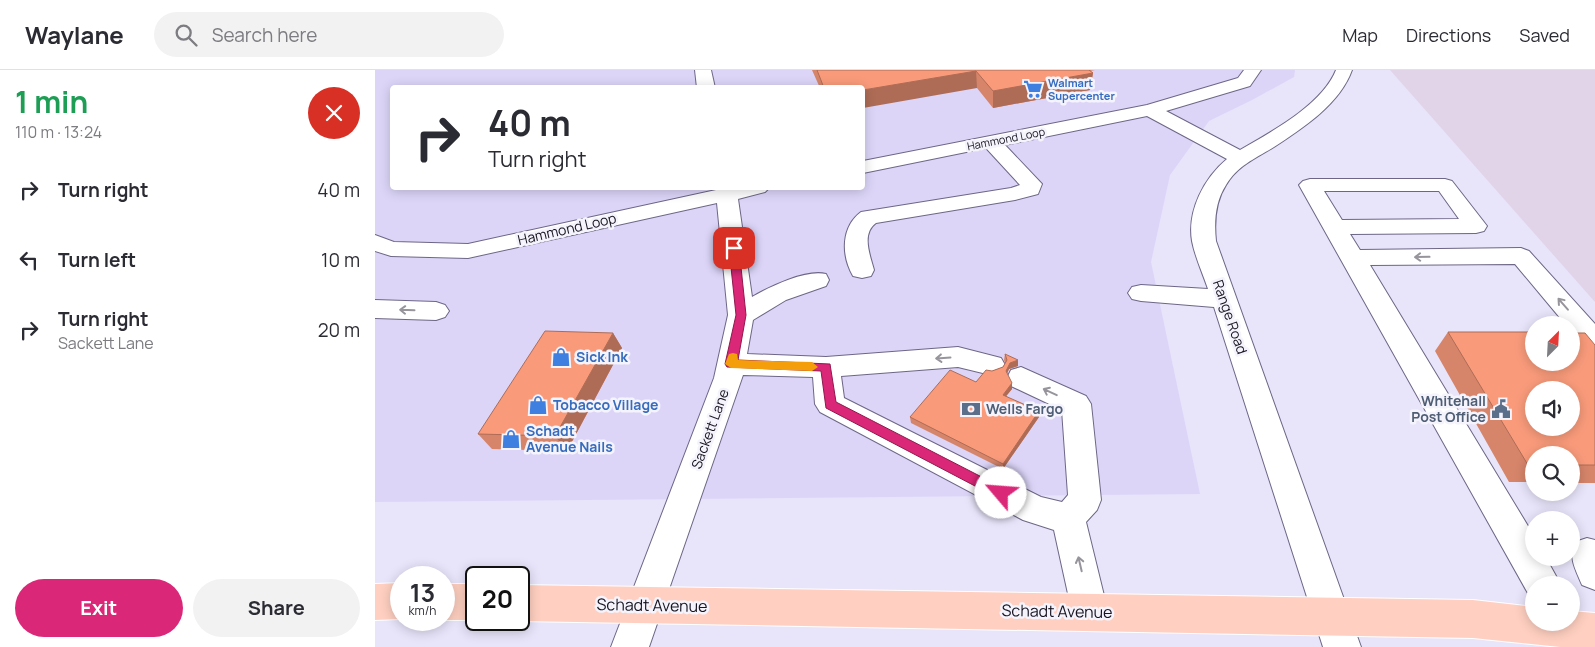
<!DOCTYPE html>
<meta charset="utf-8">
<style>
:root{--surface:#fff;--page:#f2f2f3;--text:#2b2b33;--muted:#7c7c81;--line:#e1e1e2;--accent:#db2777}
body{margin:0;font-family:Manrope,sans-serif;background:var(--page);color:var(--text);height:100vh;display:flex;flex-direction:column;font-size:19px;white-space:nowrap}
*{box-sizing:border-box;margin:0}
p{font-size:16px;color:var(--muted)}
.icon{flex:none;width:28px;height:28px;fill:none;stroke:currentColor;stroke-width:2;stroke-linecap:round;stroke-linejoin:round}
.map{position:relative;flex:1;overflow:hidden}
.drawer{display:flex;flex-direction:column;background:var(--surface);width:375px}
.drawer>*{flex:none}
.guide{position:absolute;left:15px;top:15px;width:475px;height:105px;border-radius:5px;box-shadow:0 2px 12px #0003;background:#fff;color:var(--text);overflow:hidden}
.needle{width:32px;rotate:24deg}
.tools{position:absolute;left:1150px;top:246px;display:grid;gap:10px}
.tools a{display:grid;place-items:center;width:55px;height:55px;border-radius:50%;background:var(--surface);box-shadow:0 2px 12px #0003;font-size:25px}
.speed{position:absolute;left:15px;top:496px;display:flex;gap:10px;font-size:25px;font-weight:700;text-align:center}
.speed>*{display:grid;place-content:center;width:65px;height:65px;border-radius:50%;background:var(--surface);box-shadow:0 2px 12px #0003;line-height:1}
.speed small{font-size:12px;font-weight:400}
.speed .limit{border:2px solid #111;border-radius:8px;background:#fff;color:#111}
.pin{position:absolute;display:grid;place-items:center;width:42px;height:42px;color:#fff;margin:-21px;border-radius:10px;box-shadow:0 2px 8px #0006}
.me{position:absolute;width:55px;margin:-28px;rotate:297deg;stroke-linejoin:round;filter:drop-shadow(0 0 4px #0008)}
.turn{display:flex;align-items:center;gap:18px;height:105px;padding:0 15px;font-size:22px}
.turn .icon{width:65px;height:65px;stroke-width:2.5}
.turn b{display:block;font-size:35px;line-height:42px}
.round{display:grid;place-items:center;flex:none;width:52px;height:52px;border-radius:26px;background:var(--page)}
.head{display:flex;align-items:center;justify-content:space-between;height:85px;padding:0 15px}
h1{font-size:30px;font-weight:700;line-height:38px;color:#1e9e55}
.action{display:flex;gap:10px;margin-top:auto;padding:10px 15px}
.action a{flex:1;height:58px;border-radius:30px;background:var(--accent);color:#fff;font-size:20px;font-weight:700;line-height:58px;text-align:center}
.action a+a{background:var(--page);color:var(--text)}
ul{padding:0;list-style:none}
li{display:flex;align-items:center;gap:15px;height:70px;padding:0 15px}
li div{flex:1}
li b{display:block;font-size:19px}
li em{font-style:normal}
header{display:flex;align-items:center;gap:30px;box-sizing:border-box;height:70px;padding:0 25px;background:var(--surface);border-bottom:1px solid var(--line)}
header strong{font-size:24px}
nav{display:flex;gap:28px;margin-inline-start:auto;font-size:18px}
.search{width:350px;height:45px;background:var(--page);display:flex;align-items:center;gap:12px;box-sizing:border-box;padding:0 18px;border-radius:28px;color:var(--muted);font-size:19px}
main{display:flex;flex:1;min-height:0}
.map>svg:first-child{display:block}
.built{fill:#dcd5f8;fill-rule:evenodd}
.industrial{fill:#e1d4e8}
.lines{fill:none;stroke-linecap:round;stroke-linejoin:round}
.minor-casing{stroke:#6d6686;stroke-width:2}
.major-casing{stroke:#fff;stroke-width:2}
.minor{fill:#fff;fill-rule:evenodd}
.major{fill:#ffd0c1;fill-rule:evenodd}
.wall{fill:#d6856a}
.shaded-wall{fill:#ae6c56}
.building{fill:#f99b7b;stroke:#ae6c56;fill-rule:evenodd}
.oneway{stroke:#97959b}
.route{fill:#db2777;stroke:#8e194d}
.slow{fill:#f59e0b}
.labels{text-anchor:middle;stroke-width:5;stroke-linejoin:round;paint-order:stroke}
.far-shop-label{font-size:11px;font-weight:bold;fill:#366cbe;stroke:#f5f3fb;text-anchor:start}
.far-street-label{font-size:11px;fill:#171420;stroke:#f5f3fb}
.street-label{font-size:14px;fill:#171420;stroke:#f5f3fb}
.shop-label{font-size:14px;font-weight:bold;fill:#366cbe;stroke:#f5f3fb;text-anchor:start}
.service-label{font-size:14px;font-weight:bold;fill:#4e5e75;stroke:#f5f3fb;text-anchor:end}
.near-street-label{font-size:16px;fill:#171420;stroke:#f5f3fb}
</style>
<header>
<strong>Waylane</strong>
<div class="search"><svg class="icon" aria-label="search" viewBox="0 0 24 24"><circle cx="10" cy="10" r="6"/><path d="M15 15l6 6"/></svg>Search here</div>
<nav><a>Map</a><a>Directions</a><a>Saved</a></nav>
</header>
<main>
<section class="drawer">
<div class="head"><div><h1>1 min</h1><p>110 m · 13:24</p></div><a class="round" style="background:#d93025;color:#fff"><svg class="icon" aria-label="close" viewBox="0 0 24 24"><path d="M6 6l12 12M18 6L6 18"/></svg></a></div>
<ul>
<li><svg class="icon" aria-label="right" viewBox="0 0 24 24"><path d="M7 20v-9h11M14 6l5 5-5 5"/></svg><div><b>Turn right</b></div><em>40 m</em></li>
<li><svg class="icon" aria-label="left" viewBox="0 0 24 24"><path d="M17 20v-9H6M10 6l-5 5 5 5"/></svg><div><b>Turn left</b></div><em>10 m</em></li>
<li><svg class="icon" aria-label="right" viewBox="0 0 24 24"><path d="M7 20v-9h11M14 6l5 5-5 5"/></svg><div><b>Turn right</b><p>Sackett Lane</p></div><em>20 m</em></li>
</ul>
<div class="action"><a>Exit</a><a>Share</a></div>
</section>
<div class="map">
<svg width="1220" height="577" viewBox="0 0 1220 577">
<rect width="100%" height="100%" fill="#e8e4fa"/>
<!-- built -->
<path class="built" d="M 0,0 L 920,0 L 919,7 L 877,30 L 834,51 L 795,105 L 776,192 L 825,424 L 0,432 ZM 18,18 L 488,18 L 488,118 L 18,118 Z"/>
<!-- industrial -->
<path class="industrial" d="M 1015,0 L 1220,0 L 1220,232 Z"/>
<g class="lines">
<!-- minor casing -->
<g class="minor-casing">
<g id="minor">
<path d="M 320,0 L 336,0 L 340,18 L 322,18 Z"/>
<path d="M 869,0 L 886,0 L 875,16 L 791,41 L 865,80 C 896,62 947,35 961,0 L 977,0 C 965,34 928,58 899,77 C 881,88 862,96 851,115 C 840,132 839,152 841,171 L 986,577 L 948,577 L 839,237 L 766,231 L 757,229 L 753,223 L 757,217 L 766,215 L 833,219 C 828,204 820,187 817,171 C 812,141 829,108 852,89 L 772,46 L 630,75 L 667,114 L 663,124 L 640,130 L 501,153 C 486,164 495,185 499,200 L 496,206 L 487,208 L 478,206 C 466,185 466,157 486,142 L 636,118 L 645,115 L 611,78 L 488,103 L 488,91 L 772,35 L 863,8 Z"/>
<path d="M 935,109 L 1070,109 L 1077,111 L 1112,156 L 1109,161 L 1101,163 L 975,164 L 985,180 L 1146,178 L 1154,181 L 1220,254 L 1220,281 L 1211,278 L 1196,261 L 1196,255 L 1191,255 L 1140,194 L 995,195 L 1159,466 L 1159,488 L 1171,488 L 1186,515 L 1159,515 L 1159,529 L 1155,527 L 924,115 L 928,111 ZM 949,121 L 1064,121 L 1084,149 L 967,150 Z"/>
<path d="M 341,118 L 394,118 L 390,122 L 363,129 L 377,227 C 394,217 431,199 451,204 L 454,210 L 451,216 L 411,230 L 378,250 L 372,284 L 451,287 L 583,277 L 626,288 L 630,295 L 626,302 L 616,305 L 583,297 L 466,306 L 469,328 L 666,427 L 687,432 L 693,425 L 687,340 L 636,316 L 632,308 L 636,300 L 646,297 L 711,326 L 716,334 L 726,430 L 722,440 L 711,452 L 733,542 L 728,555 L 715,560 L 702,555 L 697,542 L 679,460 L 648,450 L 445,342 L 440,334 L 438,307 L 368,305 L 274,577 L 236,577 L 339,308 L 353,245 L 342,133 L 93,188 L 16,186 L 0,181 L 0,165 L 19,172 L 93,174 L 341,120 Z"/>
<path d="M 0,230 L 61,232 L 70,235 L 74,241 L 70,247 L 61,250 L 0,248 Z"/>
<path d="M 1212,468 L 1220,470 L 1220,520 L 1207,515 C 1201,500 1193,488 1200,472 Z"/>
</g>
</g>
<!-- major casing -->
<g class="major-casing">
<g id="major">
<path d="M 26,513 L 26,549 L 0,550 L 0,514 Z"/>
<rect x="69" y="514" width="32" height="36"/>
<path d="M 144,515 L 1098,530 L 1159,537 L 1159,552 L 1196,552 L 1196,541 L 1220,543 L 1220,577 L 1185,577 L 1098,568 L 144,551 L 141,550 L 144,550 Z"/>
</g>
</g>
<!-- minor -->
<use href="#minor" class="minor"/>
<!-- major -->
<use href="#major" class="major"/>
</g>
<!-- wall -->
<g class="wall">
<path d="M 437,0 L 720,0 L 715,1 L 718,3 L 715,20 L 618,38 L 602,18 L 445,18 Z"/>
<path d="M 1073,262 L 1220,275 L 1220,413 L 1196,413 L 1196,385 L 1159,385 L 1159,412 L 1134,412 L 1060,281 Z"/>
<path d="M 238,263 L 247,278 L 192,381 L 117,379 L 103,364 Z"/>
<path d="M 630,284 L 643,296 L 634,299 L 632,304 L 637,319 L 631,326 L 664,347 L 628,399 L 536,353 L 535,347 L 601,312 L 617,301 L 628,297 L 630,293 L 629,290 Z"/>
</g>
<!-- shaded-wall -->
<g class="shaded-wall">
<path d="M 601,1 L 602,18 L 488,38 L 488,20 Z"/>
<path d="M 718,3 L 715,20 L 618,38 L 618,21 Z"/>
<path d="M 238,263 L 247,278 L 192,381 L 180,366 Z"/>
<path d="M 643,290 L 643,296 L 634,299 L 630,307 L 631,301 L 635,293 Z"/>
<path d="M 637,313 L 637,319 L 628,330 L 628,325 Z"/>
<path d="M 664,341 L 664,347 L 628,399 L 628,394 Z"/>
</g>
<!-- building -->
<g class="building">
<path d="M 442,0 L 714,0 L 718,3 L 618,21 L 601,1 L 488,20 L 488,18 L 449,18 Z"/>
<path d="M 170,261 L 238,263 L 180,366 L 103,364 Z"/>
<path d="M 1073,262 L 1159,262 L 1159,292 L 1196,292 L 1196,263 L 1210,263 L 1220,275 L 1220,395 L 1196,395 L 1196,385 L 1159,385 L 1159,395 L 1153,395 ZM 1159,320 L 1196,320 L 1196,358 L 1159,358 Z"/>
<path d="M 630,284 L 643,290 L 635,293 L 631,301 L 637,313 L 628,325 L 664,341 L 628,394 L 535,347 L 575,300 L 601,312 L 611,300 L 617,301 L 628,297 L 632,290 Z"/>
</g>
<!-- one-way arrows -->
<defs><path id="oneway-shaft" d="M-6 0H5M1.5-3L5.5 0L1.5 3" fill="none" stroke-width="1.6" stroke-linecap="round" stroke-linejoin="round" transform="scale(1.25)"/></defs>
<g class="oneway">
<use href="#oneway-shaft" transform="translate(1047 187) rotate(179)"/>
<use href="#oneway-shaft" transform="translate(1188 234) rotate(-131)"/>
<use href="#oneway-shaft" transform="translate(32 240) rotate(-178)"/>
<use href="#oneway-shaft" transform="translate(568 288) rotate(176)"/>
<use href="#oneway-shaft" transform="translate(675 322) rotate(-155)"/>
<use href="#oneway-shaft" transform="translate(705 494) rotate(-103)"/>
</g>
<!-- route -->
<path class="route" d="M 359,175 L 364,178 L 371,245 L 363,290 L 455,294 L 461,332 L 630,419 L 632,423 L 630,427 L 626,429 L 621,427 L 451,338 L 446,301 L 352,297 L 350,294 L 361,245 L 354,178 Z"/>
<!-- slow -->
<path class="slow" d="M 358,283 L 362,284 L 363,290 L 437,292 L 443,297 L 437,301 L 356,298 L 350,294 L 354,284 Z"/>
<!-- icons -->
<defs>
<g id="supermarket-bare" transform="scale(1.5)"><path d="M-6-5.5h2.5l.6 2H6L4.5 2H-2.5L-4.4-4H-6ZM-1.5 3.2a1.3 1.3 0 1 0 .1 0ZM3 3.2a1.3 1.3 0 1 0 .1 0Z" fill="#3f7fe0" stroke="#f5f3fb" stroke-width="2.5" paint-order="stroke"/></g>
<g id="shop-bare" transform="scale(1.5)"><path d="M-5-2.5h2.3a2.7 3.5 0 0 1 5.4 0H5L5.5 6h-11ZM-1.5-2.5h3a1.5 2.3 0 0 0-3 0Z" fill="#3f7fe0" stroke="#f5f3fb" stroke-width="2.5" paint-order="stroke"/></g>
<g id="bank-bare" transform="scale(1.5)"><path d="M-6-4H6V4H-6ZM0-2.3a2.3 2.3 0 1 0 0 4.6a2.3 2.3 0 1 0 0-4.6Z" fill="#5c6f8a" stroke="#f5f3fb" stroke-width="2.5" paint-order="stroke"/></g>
<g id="civic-bare" transform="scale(1.5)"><path d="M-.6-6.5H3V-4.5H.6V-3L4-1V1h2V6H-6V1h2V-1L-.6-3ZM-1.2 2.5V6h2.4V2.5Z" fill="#5c6f8a" stroke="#f5f3fb" stroke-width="2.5" paint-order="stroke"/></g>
</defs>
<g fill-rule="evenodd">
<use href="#supermarket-bare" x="658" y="19"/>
<use href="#shop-bare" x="186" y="287"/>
<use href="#shop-bare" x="163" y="335"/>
<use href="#bank-bare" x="596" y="339"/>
<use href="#civic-bare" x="1126" y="339"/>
<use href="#shop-bare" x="136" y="369"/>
</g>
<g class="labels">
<!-- far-shop labels -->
<g class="far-shop-label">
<text x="673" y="17">Walmart<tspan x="673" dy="13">Supercenter</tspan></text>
</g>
<!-- far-street labels -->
<g class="far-street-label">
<text transform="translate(631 69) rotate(-11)" y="4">Hammond Loop</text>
</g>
<!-- street labels -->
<g class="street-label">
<text transform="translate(192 159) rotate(-13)" y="5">Hammond Loop</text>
<text transform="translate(855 247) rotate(71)" y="5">Range Road</text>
<text transform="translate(335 359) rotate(-70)" y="5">Sackett Lane</text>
</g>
<!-- shop labels -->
<g class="shop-label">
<text x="201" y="292">Sick Ink</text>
<text x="178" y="340">Tobacco Village</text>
<text x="151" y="366">Schadt<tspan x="151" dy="16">Avenue Nails</tspan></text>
</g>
<!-- service labels -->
<g class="service-label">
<text x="1111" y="336">Whitehall<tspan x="1111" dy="16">Post Office</tspan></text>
<text x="611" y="344" text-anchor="start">Wells Fargo</text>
</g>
<!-- near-street labels -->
<g class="near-street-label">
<text transform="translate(277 535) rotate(1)" y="6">Schadt Avenue</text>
<text transform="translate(682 541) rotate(1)" y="6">Schadt Avenue</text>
</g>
</g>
</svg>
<div class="tools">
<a><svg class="needle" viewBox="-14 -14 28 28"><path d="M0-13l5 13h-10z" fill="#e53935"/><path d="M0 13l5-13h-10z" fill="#7c7c81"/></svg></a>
<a><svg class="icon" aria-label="sound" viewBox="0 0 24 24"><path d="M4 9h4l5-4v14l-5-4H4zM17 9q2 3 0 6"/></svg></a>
<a><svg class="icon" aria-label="search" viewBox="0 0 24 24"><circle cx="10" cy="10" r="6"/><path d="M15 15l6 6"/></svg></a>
<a>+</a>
<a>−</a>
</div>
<div class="speed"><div>13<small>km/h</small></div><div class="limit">20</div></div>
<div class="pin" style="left:359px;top:178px;background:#d93025"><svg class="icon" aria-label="arrive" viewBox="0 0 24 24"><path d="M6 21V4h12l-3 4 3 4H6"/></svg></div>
<svg class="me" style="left:626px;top:423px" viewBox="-20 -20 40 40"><circle r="19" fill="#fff"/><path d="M0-13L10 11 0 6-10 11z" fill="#db2777"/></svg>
<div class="guide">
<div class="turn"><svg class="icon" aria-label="right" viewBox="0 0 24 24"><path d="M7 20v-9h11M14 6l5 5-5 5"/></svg><div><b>40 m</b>Turn right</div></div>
</div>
</div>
</main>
